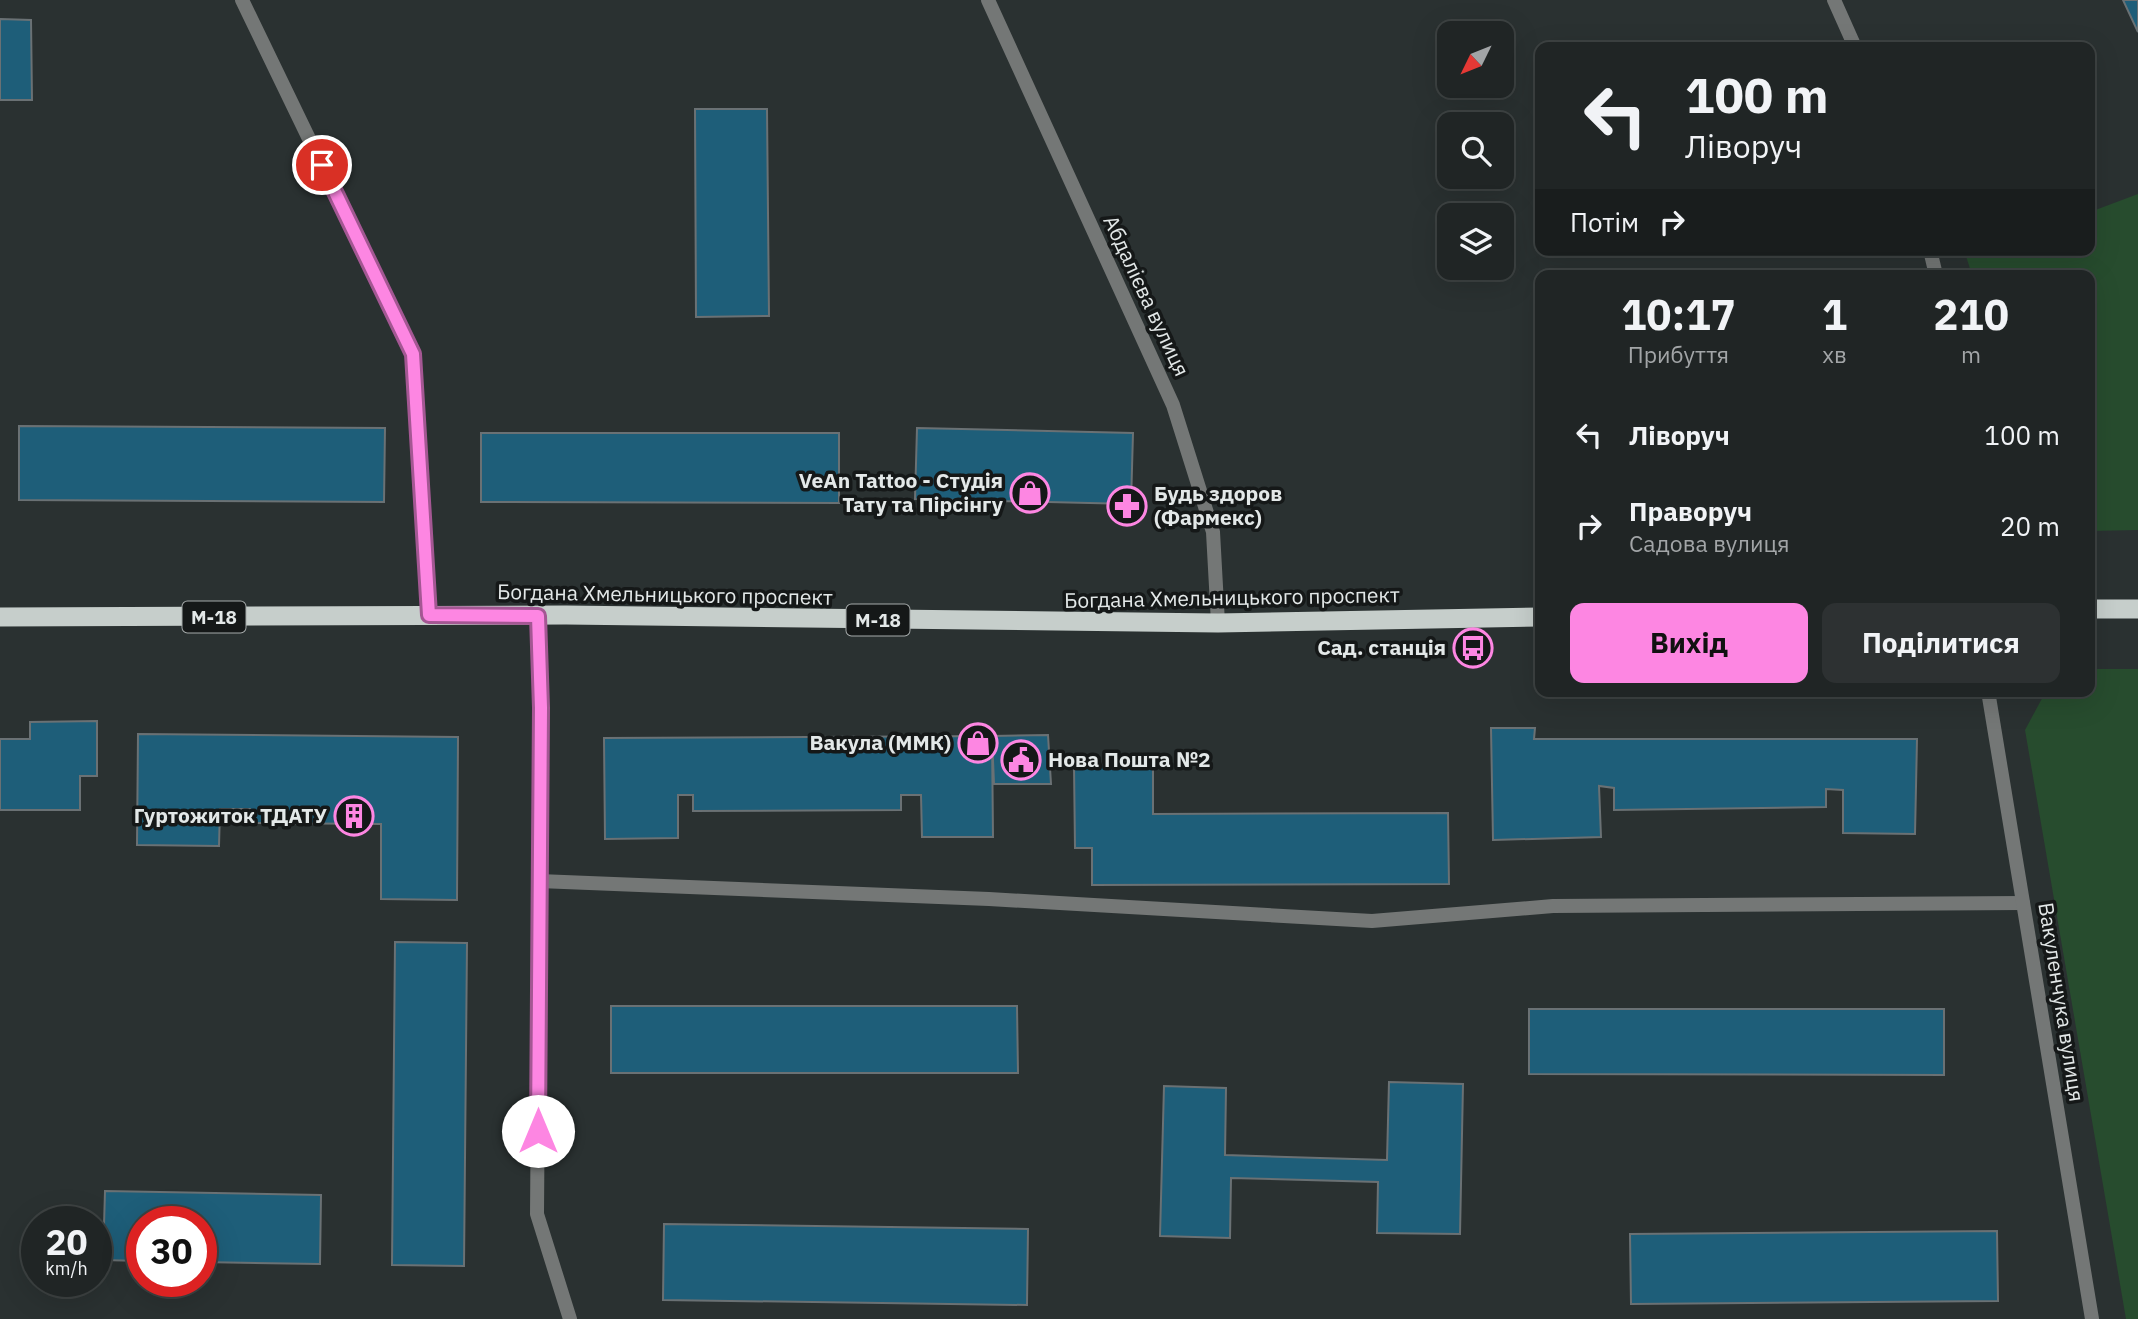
<!DOCTYPE html>
<html lang="uk">
<meta charset="utf-8">
<style>
:root{--surface:#202525;--page:#2d3132;--text:#f1f3f6;--muted:#a2a5a7;--line:#3d4242;--accent:#fd86e2}
body{margin:0;font-family:"IBM Plex Sans",sans-serif;background:var(--page);color:var(--text);height:100vh;display:flex;flex-direction:column;font-size:26px;white-space:nowrap}
*{box-sizing:border-box;margin:0}
p{font-size:23px;color:var(--muted)}
.icon{flex:none;width:38px;height:38px;fill:none;stroke:currentColor;stroke-width:2;stroke-linecap:round;stroke-linejoin:round}
.map{position:relative;flex:1;overflow:hidden}
.details{position:absolute;left:1535px;top:270px;width:560px;height:427px;display:flex;flex-direction:column;background:var(--surface);border-radius:14px;box-shadow:0 7px 28px #0002,0 0 0 2px var(--line)}
.details>*{flex:none}
.guide{position:absolute;left:1535px;top:42px;width:560px;height:214px;border-radius:14px;box-shadow:0 7px 28px #0002,0 0 0 2px var(--line);background:#202525;color:var(--text);overflow:hidden}
.needle{width:46px;rotate:227deg}
.tools{position:absolute;left:1437px;top:21px;display:grid;gap:14px}
.tools a{display:grid;place-items:center;width:77px;height:77px;border-radius:14px;background:var(--surface);box-shadow:0 7px 28px #0002,0 0 0 2px var(--line);font-size:35px}
.speed{position:absolute;left:21px;top:1206px;display:flex;gap:14px;font-size:35px;font-weight:700;text-align:center}
.speed>*{display:grid;place-content:center;width:91px;height:91px;border-radius:50%;background:var(--surface);box-shadow:0 7px 28px #0002,0 0 0 2px var(--line);line-height:1}
.speed small{font-size:18px;font-weight:400}
.speed .limit{border:10px solid #d22;background:#fff;color:#111}
.pin{position:absolute;display:grid;place-items:center;width:60px;height:60px;color:#fff;margin:-30px;border:4px solid #fff;border-radius:50%;box-shadow:0 2px 7px #0007}
.me{position:absolute;width:77px;margin:-38px;rotate:0deg;stroke-linejoin:round;filter:drop-shadow(0 0 5px #0008)}
.turn{display:flex;align-items:center;gap:24px;height:147px;padding:0 35px;font-size:32px}
.turn .icon{width:91px;height:91px;stroke-width:2.5}
.turn b{display:block;font-size:49px;line-height:60px}
.then{display:flex;align-items:center;height:66px;padding:0 35px;background:#0003;gap:14px;font-size:26px}
.eta{display:flex;justify-content:space-evenly;align-items:center;height:119px;text-align:center}
.eta b{font-size:42px;font-weight:800;line-height:49px}
.button{display:flex;gap:14px;margin-top:auto;padding:14px 35px}
.button a{flex:1;height:80px;border-radius:14px;background:var(--accent);color:#111;font-size:28px;font-weight:800;line-height:80px;text-align:center}
.button a+a{background:var(--page);color:var(--text)}
ul{padding:0;list-style:none}
li{display:flex;align-items:center;gap:21px;height:91px;padding:0 35px}
li div{flex:1}
li b{display:block;font-size:26px}
li em{font-style:normal}
.map>svg:first-child{display:block}
.green{fill:#274c2e}
.building{fill:#1e5e79;stroke:#6a7174;stroke-width:2}
.lines{fill:none;stroke-linecap:round;stroke-linejoin:round}
.service{stroke:#747776;stroke-width:14}
.minor{stroke:#747776;stroke-width:14}
.trunk{stroke:#c6cecb;stroke-width:19}
.route-casing{stroke:#a45793;stroke-width:18}
.route{stroke:#fd86e2;stroke-width:12}
.labels{text-anchor:middle;stroke-width:7;stroke-linejoin:round;paint-order:stroke}
.shield{fill:#151818;stroke:#a5aaaa;stroke-width:2}
.shield-label{font-size:19px;font-weight:bold;fill:#e3e8e8}
.street-label{font-size:21px;fill:#e3e8e8;stroke:#151818}
.poi-label{font-size:21px;font-weight:bold;fill:#e3e8e8;stroke:#151818;text-anchor:end}
</style>
<div class="map">
<svg width="2138" height="1319" viewBox="0 0 2138 1319">
<rect width="100%" height="100%" fill="#2a3131"/>
<!-- green -->
<g class="green">
<path d="M 2138,194 L 2138,530 L 2090,531 L 2090,275 L 1972,275 L 1966,256 L 1982,250 L 2090,250 L 2090,212 Z"/>
<path d="M 2090,669 L 2138,669 L 2138,1319 L 2126,1319 L 2025,730 L 2046,691 L 2090,691 Z"/>
</g>
<!-- building -->
<g class="building">
<path d="M 2123,0 L 2138,0 L 2138,32 Z"/>
<path d="M 0,19 L 31,20 L 32,100 L 0,100 Z"/>
<path d="M 695,109 L 767,109 L 769,316 L 696,317 Z"/>
<path d="M 19,426 L 385,428 L 384,502 L 19,500 Z"/>
<path d="M 917,428 L 1133,433 L 1131,504 L 915,499 Z"/>
<path d="M 481,433 L 839,433 L 839,503 L 481,502 Z"/>
<path d="M 97,721 L 97,776 L 80,776 L 80,810 L 0,810 L 0,739 L 30,739 L 30,722 Z"/>
<path d="M 1491,728 L 1535,728 L 1534,739 L 1917,739 L 1915,834 L 1843,833 L 1843,790 L 1826,789 L 1826,807 L 1614,810 L 1614,788 L 1599,786 L 1601,837 L 1493,840 Z"/>
<path d="M 138,734 L 458,737 L 457,900 L 381,899 L 381,824 L 250,823 L 250,809 L 220,809 L 219,846 L 137,845 Z"/>
<path d="M 1048,735 L 1051,784 L 994,784 L 992,736 Z"/>
<path d="M 992,736 L 993,837 L 922,837 L 921,795 L 901,795 L 901,810 L 693,811 L 693,795 L 678,795 L 678,838 L 605,839 L 604,738 Z"/>
<path d="M 1153,764 L 1153,814 L 1448,813 L 1449,884 L 1092,885 L 1092,848 L 1075,848 L 1074,765 Z"/>
<path d="M 395,942 L 467,943 L 464,1266 L 392,1265 Z"/>
<path d="M 611,1006 L 1017,1006 L 1018,1073 L 611,1073 Z"/>
<path d="M 1529,1009 L 1944,1009 L 1944,1075 L 1529,1074 Z"/>
<path d="M 1389,1082 L 1463,1084 L 1460,1234 L 1377,1233 L 1378,1182 L 1231,1178 L 1230,1238 L 1160,1236 L 1164,1086 L 1226,1088 L 1225,1155 L 1387,1160 Z"/>
<path d="M 105,1191 L 321,1195 L 320,1264 L 201,1262 L 201,1222 L 142,1222 L 142,1261 L 103,1260 Z"/>
<path d="M 664,1224 L 1028,1229 L 1027,1305 L 663,1300 Z"/>
<path d="M 1997,1231 L 1998,1301 L 1631,1304 L 1630,1234 Z"/>
</g>
<g class="lines">
<!-- service -->
<path class="service" d="M 539,881 L 989,899 L 1372,921 L 1553,906 L 2023,903"/>
<!-- minor -->
<g class="minor">
<path d="M 242,0 L 413,354 L 429,615"/>
<path d="M 988,0 L 1173,405 L 1213,532 L 1218,623"/>
<path d="M 1834,0 L 1855,47"/>
<path d="M 1930,250 L 1936,275"/>
<path d="M 539,616 L 541,708 L 537,1214 L 570,1319"/>
<path d="M 1990,691 L 1989,697 L 2092,1319"/>
</g>
<!-- trunk -->
<g class="trunk">
<path d="M 2090,609 L 2138,609"/>
<path d="M 0,617 L 566,615 L 1218,623 L 1540,617"/>
</g>
</g>
<g class="lines">
<!-- route casing -->
<g class="route-casing">
<path id="route" d="M 322,165 L 413,354 L 429,615 L 538,616 L 541,708 L 538,1131"/>
</g>
<!-- route -->
<use href="#route" class="route"/>
</g>
<!-- icons -->
<defs>
<g id="shop-ring" transform="scale(2.0125)"><circle r="9.5" fill="#151818" stroke="#fd86e2" stroke-width="1.5"/><path d="M-5-2.5h2.3a2.7 3.5 0 0 1 5.4 0H5L5.5 6h-11ZM-1.5-2.5h3a1.5 2.3 0 0 0-3 0Z" fill="#fd86e2"/></g>
<g id="pharmacy-ring" transform="scale(2.0125)"><circle r="9.5" fill="#151818" stroke="#fd86e2" stroke-width="1.5"/><path d="M-2-6h4v4h4v4h-4v4h-4v-4h-4v-4h4Z" fill="#fd86e2"/></g>
<g id="bus-ring" transform="scale(2.0125)"><circle r="9.5" fill="#151818" stroke="#fd86e2" stroke-width="1.5"/><path d="M-5-6H5V4H4V6H2V4H-2V6H-4V4H-5ZM-3.5-4V0h7V-4ZM-3.5 1.2v1.5H-2V1.2ZM2 1.2v1.5H3.5V1.2Z" fill="#fd86e2"/></g>
<g id="civic-ring" transform="scale(2.0125)"><circle r="9.5" fill="#151818" stroke="#fd86e2" stroke-width="1.5"/><path d="M-.6-6.5H3V-4.5H.6V-3L4-1V1h2V6H-6V1h2V-1L-.6-3ZM-1.2 2.5V6h2.4V2.5Z" fill="#fd86e2"/></g>
<g id="building-ring" transform="scale(2.0125)"><circle r="9.5" fill="#151818" stroke="#fd86e2" stroke-width="1.5"/><path d="M-4-6H4V6H1V3H-1V6H-4ZM-2.5-4.3h1.7v1.8h-1.7ZM.8-4.3h1.7v1.8H.8ZM-2.5-1h1.7V.8h-1.7ZM.8-1h1.7V.8H.8Z" fill="#fd86e2"/></g>
</defs>
<g fill-rule="evenodd">
<use href="#shop-ring" x="1030" y="493"/>
<use href="#pharmacy-ring" x="1127" y="506"/>
<use href="#bus-ring" x="1473" y="648"/>
<use href="#shop-ring" x="978" y="743"/>
<use href="#civic-ring" x="1021" y="760"/>
<use href="#building-ring" x="354" y="816"/>
</g>
<g class="labels">
<!-- shield labels -->
<g class="shield">
<rect x="182.5" y="601.5" width="63" height="31" rx="5"/>
<rect x="846.5" y="604.5" width="63" height="31" rx="5"/>
</g>
<g class="shield-label">
<text x="214" y="624">М-18</text>
<text x="878" y="627">М-18</text>
</g>
<!-- street labels -->
<g class="street-label">
<text transform="translate(1146 296) rotate(65)" y="7">Абдалієва вулиця</text>
<text transform="translate(665 595) rotate(1)" y="7">Богдана Хмельницького проспект</text>
<text transform="translate(1232 598) rotate(-1)" y="7">Богдана Хмельницького проспект</text>
<text transform="translate(2061 1002) rotate(81)" y="7">Вакуленчука вулиця</text>
</g>
<!-- poi labels -->
<g class="poi-label">
<text x="1003" y="488">VeAn Tattoo - Студія<tspan x="1003" dy="24">Тату та Пірсінгу</tspan></text>
<text x="1154" y="501" text-anchor="start">Будь здоров<tspan x="1154" dy="24">(Фармекс)</tspan></text>
<text x="1446" y="655">Сад. станція</text>
<text x="951" y="750">Вакула (ММК)</text>
<text x="1048" y="767" text-anchor="start">Нова Пошта №2</text>
<text x="327" y="823">Гуртожиток ТДАТУ</text>
</g>
</g>
</svg>
<div class="tools">
<a><svg class="needle" viewBox="-14 -14 28 28"><path d="M0-13l5 13h-10z" fill="#e53935"/><path d="M0 13l5-13h-10z" fill="#a2a5a7"/></svg></a>
<a><svg class="icon" aria-label="search" viewBox="0 0 24 24"><circle cx="10" cy="10" r="6"/><path d="M15 15l6 6"/></svg></a>
<a><svg class="icon" aria-label="layers" viewBox="0 0 24 24"><path d="M12 4l9 5-9 5-9-5zM3 14l9 5 9-5"/></svg></a>
</div>
<div class="speed"><div>20<small>km/h</small></div><div class="limit">30</div></div>
<div class="pin" style="left:322px;top:165px;background:#d93025"><svg class="icon" aria-label="arrive" viewBox="0 0 24 24"><path d="M6 21V4h12l-3 4 3 4H6"/></svg></div>
<svg class="me" style="left:538px;top:1131px" viewBox="-20 -20 40 40"><circle r="19" fill="#fff"/><path d="M0-13L10 11 0 6-10 11z" fill="#fd86e2"/></svg>
<div class="guide">
<div class="turn"><svg class="icon" aria-label="left" viewBox="0 0 24 24"><path d="M17 20v-9H6M10 6l-5 5 5 5"/></svg><div><b>100 m</b>Ліворуч</div></div>
<div class="then">Потім<svg class="icon" aria-label="right" viewBox="0 0 24 24"><path d="M7 20v-9h11M14 6l5 5-5 5"/></svg></div>
</div>
<section class="details">
<div class="eta">
<div><b>10:17</b><p>Прибуття</p></div>
<div><b>1</b><p>хв</p></div>
<div><b>210</b><p>m</p></div>
</div>
<ul>
<li><svg class="icon" aria-label="left" viewBox="0 0 24 24"><path d="M17 20v-9H6M10 6l-5 5 5 5"/></svg><div><b>Ліворуч</b></div><em>100 m</em></li>
<li><svg class="icon" aria-label="right" viewBox="0 0 24 24"><path d="M7 20v-9h11M14 6l5 5-5 5"/></svg><div><b>Праворуч</b><p>Садова вулиця</p></div><em>20 m</em></li>
</ul>
<div class="button"><a>Вихід</a><a>Поділитися</a></div>
</section>
</div>
